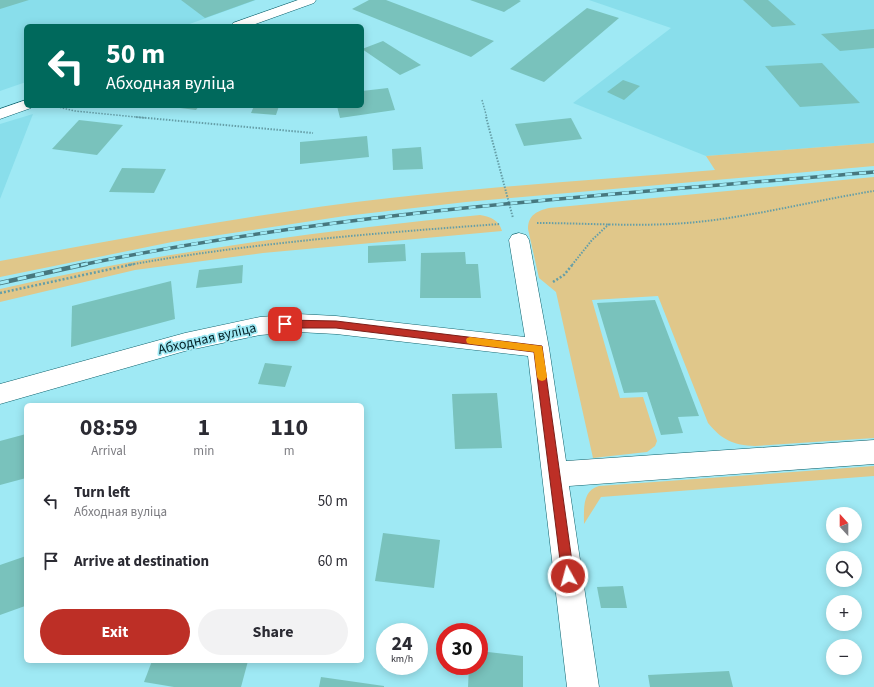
<!DOCTYPE html>
<meta charset="utf-8">
<style>
:root{--surface:#fff;--page:#f2f2f3;--text:#2b2b33;--muted:#7c7c81;--accent:#bd2f26}
body{margin:0;font-family:"Source Sans 3",sans-serif;background:var(--page);color:var(--text);height:100vh;display:flex;flex-direction:column;font-size:15px;white-space:nowrap}
*{box-sizing:border-box;margin:0}
p{font-size:13px;color:var(--muted)}
.icon{flex:none;width:22px;height:22px;fill:none;stroke:currentColor;stroke-width:2;stroke-linecap:round;stroke-linejoin:round}
.map{position:relative;flex:1;overflow:hidden}
.sheet{position:absolute;left:24px;top:403px;width:340px;height:260px;display:flex;flex-direction:column;background:var(--surface);border-radius:6px;box-shadow:0 2px 10px #0003}
.sheet>*{flex:none}
.top-card{position:absolute;left:24px;top:24px;width:340px;height:84px;border-radius:6px;box-shadow:0 2px 10px #0003;background:#00695c;color:#fff;overflow:hidden}
.needle{width:26px;rotate:339deg}
.fabs{position:absolute;left:826px;top:507px;display:grid;gap:8px}
.fabs a{display:grid;place-items:center;width:36px;height:36px;border-radius:50%;background:var(--surface);box-shadow:0 2px 10px #0003;font-size:20px}
.speed{position:absolute;left:376px;top:623px;display:flex;gap:8px;font-size:20px;font-weight:700;text-align:center}
.speed>*{display:grid;place-content:center;width:52px;height:52px;border-radius:50%;background:var(--surface);box-shadow:0 2px 10px #0003;line-height:1}
.speed small{font-size:10px;font-weight:400}
.speed .limit{border:6px solid #d22;background:#fff;color:#111}
.pin{position:absolute;display:grid;place-items:center;width:34px;height:34px;color:#fff;margin:-17px;border-radius:8px;box-shadow:0 2px 6px #0006}
.me{position:absolute;width:44px;margin:-22px;rotate:353deg;stroke-linejoin:round;filter:drop-shadow(0 0 3px #0008)}
.turn{display:flex;align-items:center;gap:14px;height:84px;padding:0 16px;font-size:18px}
.turn .icon{width:52px;height:52px;stroke-width:2.5}
.turn b{display:block;font-size:28px;line-height:34px}
.eta{display:flex;justify-content:space-evenly;align-items:center;height:68px;text-align:center}
.eta b{font-size:24px;font-weight:700;line-height:28px}
.primary-button{display:flex;gap:8px;margin-top:auto;padding:8px 16px}
.primary-button a{flex:1;height:46px;border-radius:24px;background:var(--accent);color:#fff;font-size:16px;font-weight:700;line-height:46px;text-align:center}
.primary-button a+a{background:var(--page);color:var(--text)}
ul{padding:0;list-style:none}
li{display:flex;align-items:center;gap:12px;height:60px;padding:0 16px}
li div{flex:1}
li b{display:block;font-size:15px}
li em{font-style:normal}
.map>svg:first-child{display:block}
.built{fill:#89deeb}
.green{fill:#e0c78a}
.building{fill:#79c2bc}
.lines{fill:none;stroke-linecap:round;stroke-linejoin:round}
.minor-casing{stroke:#0e616c;stroke-width:1}
.path-far2{stroke:#659ea7;stroke-width:1.5;stroke-dasharray:1.5 1.5;stroke-linecap:butt}
.path-far1{stroke:#659ea7;stroke-width:2;stroke-dasharray:1.5 1.5;stroke-linecap:butt}
.path{stroke:#659ea7;stroke-width:2.5;stroke-dasharray:2 2;stroke-linecap:butt}
.minor{fill:#fff;fill-rule:evenodd}
.rail-far1-casing{stroke:#47787f;stroke-width:3.5}
.rail-casing{stroke:#47787f;stroke-width:4.5}
.rail-far1{stroke:#9fe9f4;stroke-width:2.5;stroke-dasharray:7;stroke-linecap:butt}
.rail{stroke:#9fe9f4;stroke-width:3;stroke-dasharray:9;stroke-linecap:butt}
.route{fill:#bd2f26;stroke:#7b1f19}
.slow{fill:#f59e0b}
.labels{text-anchor:middle;stroke-width:3.5;stroke-linejoin:round;paint-order:stroke}
.street-label{font-size:14px;fill:#001d22;stroke:#9fe9f4}
</style>
<div class="map">
<svg width="874" height="687" viewBox="0 0 874 687">
<rect width="100%" height="100%" fill="#9fe9f4"/>
<!-- built -->
<g class="built">
<path d="M 0,0 L 256,0 L 184,26 L 26,26 L 26,82 L 0,91 Z"/>
<path d="M 589,0 L 874,0 L 874,143 L 706,156 L 573,103 L 671,28 Z"/>
<path d="M 33,114 L 0,199 L 0,124 Z"/>
</g>
<!-- green -->
<g class="green">
<path d="M 874,143 L 874,166 L 466,202 L 345,216 L 172,242 L 0,277 L 0,261 C 129,237 259,213 390,198 C 498,186 606,179 715,170 L 706,156 Z"/>
<path d="M 874,177 L 874,438 L 755,446 C 733,445 722,440 708,423 L 658,296 L 592,300 L 620,398 L 643,397 L 657,441 L 655,446 L 647,452 L 593,458 L 556,292 L 539,278 L 528,229 C 528,215 537,211 549,208 Z"/>
<path d="M 480,215 C 491,217 499,220 502,231 L 263,253 L 135,270 L 0,302 L 0,289 C 158,252 319,231 480,215 Z"/>
<path d="M 874,466 L 874,476 L 601,497 L 584,524 C 584,510 582,490 599,486 Z"/>
</g>
<!-- building -->
<g class="building">
<path d="M 0,0 L 29,0 L 0,9 Z"/>
<path d="M 181,0 L 255,0 L 205,18 Z"/>
<path d="M 369,0 L 386,0 L 494,41 L 471,57 L 352,9 Z"/>
<path d="M 470,0 L 519,0 L 521,1 L 504,12 Z"/>
<path d="M 743,0 L 768,0 L 796,25 L 772,27 Z"/>
<path d="M 587,8 L 619,18 L 544,82 L 510,69 Z"/>
<path d="M 874,29 L 874,48 L 840,51 L 821,34 Z"/>
<path d="M 383,41 L 421,65 L 400,75 L 362,49 Z"/>
<path d="M 822,63 L 860,103 L 800,107 L 765,66 Z"/>
<path d="M 623,80 L 640,86 L 624,100 L 607,92 Z"/>
<path d="M 388,88 L 395,110 L 340,118 L 337,106 L 362,106 L 362,91 Z"/>
<path d="M 164,106 L 199,106 L 196,110 Z"/>
<path d="M 254,106 L 279,106 L 276,115 L 251,113 Z"/>
<path d="M 571,118 L 582,139 L 524,146 L 515,124 Z"/>
<path d="M 79,120 L 123,125 L 97,155 L 52,149 Z"/>
<path d="M 367,136 L 369,157 L 300,164 L 300,142 Z"/>
<path d="M 421,147 L 423,169 L 393,170 L 392,149 Z"/>
<path d="M 122,168 L 166,169 L 154,193 L 109,192 Z"/>
<path d="M 405,244 L 406,261 L 368,263 L 368,246 Z"/>
<path d="M 465,252 L 466,264 L 478,264 L 481,298 L 420,298 L 421,253 Z"/>
<path d="M 243,265 L 242,283 L 196,288 L 199,270 Z"/>
<path d="M 171,281 L 175,319 L 71,347 L 72,306 Z"/>
<path d="M 655,300 L 699,416 L 678,417 L 683,433 L 661,435 L 647,392 L 624,393 L 597,303 Z"/>
<path d="M 265,363 L 292,366 L 285,387 L 258,384 Z"/>
<path d="M 497,393 L 502,448 L 455,449 L 452,394 Z"/>
<path d="M 26,434 L 26,478 L 0,485 L 0,441 Z"/>
<path d="M 383,533 L 440,540 L 434,588 L 375,581 Z"/>
<path d="M 26,556 L 25,606 L 0,615 L 0,565 Z"/>
<path d="M 623,586 L 627,608 L 601,608 L 597,587 Z"/>
<path d="M 479,651 L 523,656 L 523,687 L 468,687 L 469,666 L 479,666 Z"/>
<path d="M 152,661 L 248,661 L 241,687 L 174,687 L 144,682 Z"/>
<path d="M 729,671 L 733,687 L 650,687 L 648,675 Z"/>
<path d="M 321,677 L 384,686 L 384,687 L 319,687 Z"/>
</g>
<g class="lines">
<!-- minor casing -->
<g class="minor-casing">
<g id="minor">
<path d="M 298,0 L 316,0 L 314,3 L 250,26 L 231,26 L 233,23 Z"/>
<path d="M 26,100 L 26,106 L 33,106 L 31,108 L 0,119 L 0,109 Z"/>
<path d="M 519,233 L 526,235 L 529,240 L 549,348 L 566,461 L 874,440 L 874,464 L 569,486 L 599,687 L 567,687 L 528,356 L 336,334 L 298,332 L 260,335 L 185,351 L 0,404 L 0,384 L 185,333 L 260,317 L 298,314 L 336,316 L 525,337 L 509,240 L 512,235 Z"/>
</g>
</g>
<!-- path-far2 -->
<g class="path-far2">
<path d="M 482,100 L 487,118"/>
<path d="M 54,106 L 75,111 L 146,118"/>
</g>
<!-- path-far1 -->
<g class="path-far1">
<path d="M 136,117 L 313,133"/>
<path d="M 486,117 L 513,218"/>
<path d="M 537,223 C 586,223 636,227 686,223 C 749,218 811,201 874,191"/>
<path d="M 128,265 C 251,243 376,233 500,224"/>
<path d="M 572,265 L 592,240 L 609,224"/>
</g>
<!-- path -->
<g class="path">
<path d="M 553,282 L 564,275 L 573,264"/>
<path d="M 0,293 L 134,264"/>
</g>
<!-- minor -->
<use href="#minor" class="minor"/>
<!-- rail-far1 casing -->
<g class="rail-far1-casing">
<path id="rail-far1" d="M 81,265 C 342,211 609,195 874,172"/>
</g>
<!-- rail casing -->
<g class="rail-casing">
<path id="rail" d="M 0,283 L 86,264"/>
</g>
<!-- rail-far1 -->
<use href="#rail-far1" class="rail-far1"/>
<!-- rail -->
<use href="#rail" class="rail"/>
</g>
<!-- route -->
<path class="route" d="M 285,320 L 336,321 L 542,346 L 574,576 L 572,580 L 568,582 L 564,580 L 562,576 L 534,352 L 336,328 L 285,328 L 281,324 Z"/>
<!-- slow -->
<path class="slow" d="M 470,337 L 542,346 L 547,377 L 545,380 L 542,381 L 539,380 L 537,377 L 534,352 L 470,344 L 467,343 L 466,340 L 467,338 Z"/>
<g class="labels">
<!-- street labels -->
<g class="street-label">
<text transform="translate(207 338) rotate(-13)" y="5">Абходная вуліца</text>
</g>
</g>
</svg>
<div class="fabs">
<a><svg class="needle" viewBox="-14 -14 28 28"><path d="M0-13l5 13h-10z" fill="#e53935"/><path d="M0 13l5-13h-10z" fill="#7c7c81"/></svg></a>
<a><svg class="icon" aria-label="search" viewBox="0 0 24 24"><circle cx="10" cy="10" r="6"/><path d="M15 15l6 6"/></svg></a>
<a>+</a>
<a>−</a>
</div>
<div class="speed"><div>24<small>km/h</small></div><div class="limit">30</div></div>
<div class="pin" style="left:285px;top:324px;background:#d93025"><svg class="icon" aria-label="arrive" viewBox="0 0 24 24"><path d="M6 21V4h12l-3 4 3 4H6"/></svg></div>
<svg class="me" style="left:568px;top:576px" viewBox="-20 -20 40 40"><circle r="17" fill="#bd2f26" stroke="#fff" stroke-width="3"/><path d="M0-11L8 9 0 5-8 9z" fill="#fff"/></svg>
<div class="top-card">
<div class="turn"><svg class="icon" aria-label="left" viewBox="0 0 24 24"><path d="M17 20v-9H6M10 6l-5 5 5 5"/></svg><div><b>50 m</b>Абходная вуліца</div></div>
</div>
<section class="sheet">
<div class="eta">
<div><b>08:59</b><p>Arrival</p></div>
<div><b>1</b><p>min</p></div>
<div><b>110</b><p>m</p></div>
</div>
<ul>
<li><svg class="icon" aria-label="left" viewBox="0 0 24 24"><path d="M17 20v-9H6M10 6l-5 5 5 5"/></svg><div><b>Turn left</b><p>Абходная вуліца</p></div><em>50 m</em></li>
<li><svg class="icon" aria-label="arrive" viewBox="0 0 24 24"><path d="M6 21V4h12l-3 4 3 4H6"/></svg><div><b>Arrive at destination</b></div><em>60 m</em></li>
</ul>
<div class="primary-button"><a>Exit</a><a>Share</a></div>
</section>
</div>
